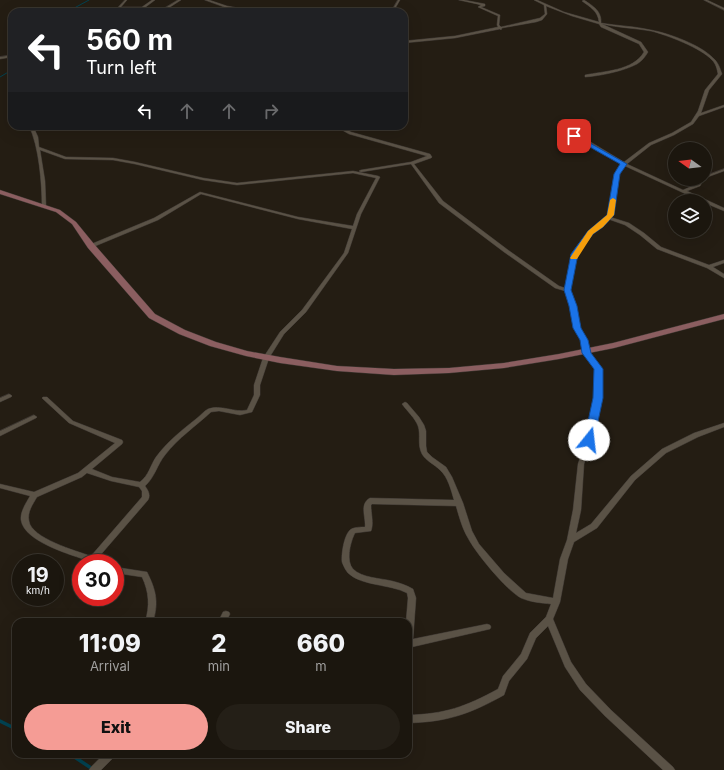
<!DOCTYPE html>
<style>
:root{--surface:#1b160e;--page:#241f17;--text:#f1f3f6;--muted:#a09f9e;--line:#39352e;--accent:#f59c95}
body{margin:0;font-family:Inter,sans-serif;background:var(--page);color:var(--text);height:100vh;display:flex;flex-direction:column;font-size:15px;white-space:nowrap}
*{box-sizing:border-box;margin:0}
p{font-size:13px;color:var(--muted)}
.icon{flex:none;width:22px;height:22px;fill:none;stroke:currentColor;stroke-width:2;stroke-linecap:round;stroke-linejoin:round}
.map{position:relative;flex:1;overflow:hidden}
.side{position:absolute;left:12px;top:618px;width:400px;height:140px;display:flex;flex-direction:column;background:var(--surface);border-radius:12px;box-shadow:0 4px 16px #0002,0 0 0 1px var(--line)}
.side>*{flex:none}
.hud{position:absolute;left:8px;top:8px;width:400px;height:122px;border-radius:12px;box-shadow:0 4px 16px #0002,0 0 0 1px var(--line);background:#202124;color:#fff;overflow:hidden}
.needle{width:26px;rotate:285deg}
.controls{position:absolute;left:668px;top:142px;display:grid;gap:8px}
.controls a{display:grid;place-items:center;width:44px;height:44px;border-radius:50%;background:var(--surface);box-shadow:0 4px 16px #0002,0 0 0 1px var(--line);font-size:20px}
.speed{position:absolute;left:12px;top:554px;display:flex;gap:8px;font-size:20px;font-weight:700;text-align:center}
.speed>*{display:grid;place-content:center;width:52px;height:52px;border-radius:50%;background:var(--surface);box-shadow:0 4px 16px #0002,0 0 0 1px var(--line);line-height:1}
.speed small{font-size:10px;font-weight:400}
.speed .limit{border:6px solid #d22;background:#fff;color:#111}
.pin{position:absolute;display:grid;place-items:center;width:34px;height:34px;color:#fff;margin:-17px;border-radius:8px;box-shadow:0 2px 6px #0006}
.me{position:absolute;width:44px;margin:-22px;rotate:16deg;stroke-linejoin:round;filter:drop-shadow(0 0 3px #0008)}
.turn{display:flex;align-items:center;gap:14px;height:84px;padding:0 12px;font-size:18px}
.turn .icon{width:52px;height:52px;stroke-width:2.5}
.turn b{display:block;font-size:28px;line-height:34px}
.lanes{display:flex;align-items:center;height:38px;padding:0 12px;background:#0003;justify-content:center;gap:20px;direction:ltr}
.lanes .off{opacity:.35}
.eta{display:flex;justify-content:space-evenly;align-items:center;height:68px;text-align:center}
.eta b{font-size:24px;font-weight:800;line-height:28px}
.primary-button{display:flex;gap:8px;margin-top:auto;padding:8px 12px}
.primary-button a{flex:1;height:46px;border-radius:24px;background:var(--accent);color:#111;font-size:16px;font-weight:800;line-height:46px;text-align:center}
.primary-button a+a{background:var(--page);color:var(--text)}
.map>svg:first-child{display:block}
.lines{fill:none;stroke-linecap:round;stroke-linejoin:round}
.stream-far1{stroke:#024251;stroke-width:1}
.stream{stroke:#024251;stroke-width:3.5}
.minor-casing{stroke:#3d3732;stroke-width:1}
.secondary-casing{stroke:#3d3732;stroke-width:1}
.minor{fill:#5a5246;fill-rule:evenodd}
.secondary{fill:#8b5e60;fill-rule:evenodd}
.route{fill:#1a73e8;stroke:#114b97}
.slow{fill:#f59e0b}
</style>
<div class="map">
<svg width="724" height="770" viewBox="0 0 724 770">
<rect width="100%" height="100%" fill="#241d13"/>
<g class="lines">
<!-- stream-far1 -->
<g class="stream-far1">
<path d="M 67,12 L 89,0"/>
<path d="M 0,77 L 10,71 L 12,63"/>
</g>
<!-- stream -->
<g class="stream">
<path d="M 0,721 L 16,729"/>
<path d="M 70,754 L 94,770"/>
</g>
<!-- minor casing -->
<g class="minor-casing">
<g id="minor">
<path d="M 125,0 L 127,0 L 121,7 L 142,7 L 152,0 L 155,0 L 143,9 L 119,9 L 116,12 L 114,12 Z"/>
<path d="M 178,0 L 181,0 L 167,9 L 165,8 Z"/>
<path d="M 205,0 L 209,0 L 227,6 L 250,10 L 249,11 L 227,8 Z"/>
<path d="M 398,0 L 400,0 L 393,12 L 391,12 Z"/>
<path d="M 459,0 L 464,0 L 485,4 L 485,6 L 481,7 L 500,15 L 499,25 L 501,27 L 540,18 L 545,14 L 544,5 L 534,0 L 537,0 L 564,12 L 599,22 C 598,11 590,7 582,1 L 584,0 C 593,6 602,11 601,23 C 618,26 634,26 651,30 C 668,33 701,45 713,58 C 718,62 720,68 722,74 L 709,90 L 701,113 L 724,105 L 724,107 L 699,116 L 693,124 L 674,135 L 651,145 L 627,164 L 683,190 L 697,184 L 700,179 L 704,179 L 700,186 L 687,191 L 724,208 L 724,211 L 705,203 L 705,201 L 701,201 L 625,166 L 619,173 L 612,215 L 610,217 L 629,223 L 644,233 L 661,247 L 709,265 L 724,260 L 724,263 L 713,267 L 724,274 L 724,278 L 707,268 L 657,249 L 640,235 L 625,225 L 608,219 L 592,234 L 577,254 L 570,290 L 576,306 L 580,328 L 587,340 L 590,353 L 602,369 L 601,398 L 598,420 L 584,464 L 581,510 L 576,533 L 591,524 L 631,476 L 662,449 L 694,433 L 724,423 L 724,427 L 698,437 L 666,453 L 635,480 L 597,528 L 574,542 L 568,559 L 560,602 L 553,619 L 571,662 L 586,684 L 611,710 L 673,767 L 675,770 L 663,770 L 605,716 L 580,690 L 565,667 L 548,626 L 536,638 L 527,659 L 509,681 L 504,695 C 470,714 447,722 408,723 L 408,715 C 445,714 465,707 498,689 L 503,676 L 521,654 L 530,633 L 546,617 L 551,604 C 541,603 530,602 521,598 C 506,590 475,552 468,538 C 462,528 459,516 456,506 L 372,504 L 371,505 C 371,514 374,523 371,531 L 355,533 L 354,535 C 350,544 346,561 353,569 C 362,578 380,578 392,581 C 400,583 406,585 413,589 L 416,598 L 413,639 L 487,624 L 490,625 L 491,627 L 490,629 L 412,647 L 411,652 L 408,653 L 408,622 L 406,622 L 408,598 L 407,593 C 390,584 361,586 348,573 C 346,571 343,565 342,562 C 341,555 344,535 350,530 C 353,527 361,527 365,527 C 366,517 359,504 370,498 L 454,500 C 451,490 448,477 440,470 C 434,464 426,461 422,454 C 417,445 421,435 418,426 C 415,418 407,411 402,404 L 405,402 L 407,403 L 419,417 L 424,425 L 426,431 L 426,446 L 427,452 L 432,457 L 446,467 L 452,477 L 463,503 L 472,531 L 479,544 L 504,573 L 526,593 L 553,598 L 560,559 L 567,540 L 573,510 L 578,464 L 592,420 L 595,398 L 596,369 L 584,353 L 581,340 L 574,328 L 570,306 L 565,291 L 555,288 L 504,252 L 439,203 L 411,164 L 361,172 L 359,171 L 361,170 L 411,162 L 427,156 L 349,134 L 335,126 L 340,126 L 351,132 L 430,154 L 432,157 L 431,158 L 414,164 L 443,201 L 508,250 L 559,286 L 565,288 L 573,254 L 588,232 L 608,215 L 615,173 L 622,164 L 582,140 L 565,133 L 565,131 L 567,131 L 584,138 L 624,162 L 649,143 L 672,133 L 691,122 L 698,111 L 705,90 L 718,74 C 717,69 716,64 712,60 C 701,48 667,35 651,31 C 635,28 619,28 602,24 L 641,42 L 648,52 C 645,57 642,61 637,64 C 624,71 600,76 585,77 L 585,75 C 604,71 633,71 644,52 L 639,44 L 601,27 L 599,24 L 572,16 L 546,6 L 547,14 L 542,20 L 536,22 L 502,28 L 501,30 L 500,29 L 455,38 L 404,43 L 404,41 L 455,36 L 498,27 L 497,25 L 498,16 L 478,7 L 481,5 Z"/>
<path d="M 704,0 L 707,0 L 724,8 L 724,10 Z"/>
<path d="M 12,55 L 12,57 L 0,59 L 0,57 Z"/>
<path d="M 29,126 L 33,126 L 38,137 L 39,147 L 66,157 L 113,158 L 135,162 L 203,178 L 237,183 L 353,171 L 378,176 L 380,177 L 361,214 L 348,253 L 306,312 L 284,334 L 269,358 L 260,385 L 260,395 L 252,412 L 240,415 L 219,411 L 211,412 C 196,426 178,438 165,455 C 157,465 155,477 145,486 C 148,490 151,495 148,500 L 97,559 L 100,563 L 91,563 L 89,561 C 72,555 24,542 21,520 C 20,512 26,503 30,496 L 0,488 L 0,484 L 34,492 L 78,473 L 115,443 L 69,423 L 43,399 L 42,398 L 43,397 L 47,397 L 73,421 L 122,440 L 123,442 L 122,444 L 92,469 L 112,477 L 140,482 C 149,475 150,466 156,457 C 167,442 182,430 196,419 C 200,416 204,411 208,409 C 221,404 234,413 247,410 L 254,395 L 254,385 L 263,358 L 280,332 L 302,310 L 344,253 L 352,229 L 298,219 L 201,194 L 158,220 L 93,247 L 89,247 L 89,245 L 154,218 L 200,192 L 298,217 L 353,226 L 357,214 L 376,178 L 353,173 L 237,185 L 203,180 L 135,164 L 113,160 L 65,159 L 40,150 L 45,181 L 46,206 L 44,207 L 42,206 C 42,184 39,146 29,126 ZM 87,473 L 111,481 L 139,487 L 142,491 L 142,497 L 91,556 C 76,551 31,538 29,521 C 27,512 33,504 37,497 L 82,477 Z"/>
<path d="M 724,169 L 724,171 L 705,178 L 705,176 Z"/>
<path d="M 9,394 L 11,395 L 12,396 L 11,397 L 0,402 L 0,398 Z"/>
<path d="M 34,415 L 37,417 L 36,418 L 0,436 L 0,431 Z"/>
<path d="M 115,567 L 147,572 C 156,590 159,602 153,622 L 145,622 C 150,606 149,592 142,577 L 115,573 Z"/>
<path d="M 226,611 L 229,612 L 230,614 L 226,622 L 218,622 L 223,612 Z"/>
<path d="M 104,754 L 116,754 L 114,757 L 101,770 L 89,770 L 91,767 Z"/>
</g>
</g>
<!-- secondary casing -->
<g class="secondary-casing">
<path id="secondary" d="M 0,190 L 60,210 L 76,222 L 94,244 L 155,314 L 185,330 L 216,342 L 247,351 L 280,357 L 337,366 L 394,369 L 449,368 L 504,363 L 559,354 L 613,343 L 724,314 L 724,319 L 614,348 L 559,359 L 504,368 L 449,373 L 394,375 L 337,371 L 280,363 L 246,356 L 210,346 L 179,334 L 149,318 L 88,248 L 72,224 L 56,212 L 0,194 Z"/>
</g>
<!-- minor -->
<use href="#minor" class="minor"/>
<!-- secondary -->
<use href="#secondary" class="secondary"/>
</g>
<!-- route -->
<path class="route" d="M 574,134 L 627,164 L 620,174 L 614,215 L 603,227 L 593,234 L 578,254 L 571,290 L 577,306 L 581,328 L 588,340 L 591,353 L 603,369 L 603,398 L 594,440 L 589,444 L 584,440 L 593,398 L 594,369 L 582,353 L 580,340 L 573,328 L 569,306 L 564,290 L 571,254 L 588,231 L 607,215 L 614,174 L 620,164 L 572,137 Z"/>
<!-- slow -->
<path class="slow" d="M 613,198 L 616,200 L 614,215 L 603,227 L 593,234 L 577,259 L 571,259 L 570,258 L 588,231 L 607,215 L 610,200 Z"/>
</svg>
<div class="controls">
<a><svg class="needle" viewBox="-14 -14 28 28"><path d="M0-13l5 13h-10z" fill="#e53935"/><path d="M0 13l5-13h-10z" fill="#a09f9e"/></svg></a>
<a><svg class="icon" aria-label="layers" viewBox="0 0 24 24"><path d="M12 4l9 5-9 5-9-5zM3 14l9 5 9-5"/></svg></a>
</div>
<div class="speed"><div>19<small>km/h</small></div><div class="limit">30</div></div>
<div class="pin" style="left:574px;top:136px;background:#d93025"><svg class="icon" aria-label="arrive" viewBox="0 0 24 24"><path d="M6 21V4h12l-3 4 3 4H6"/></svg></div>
<svg class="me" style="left:589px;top:440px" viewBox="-20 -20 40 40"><circle r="19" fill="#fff"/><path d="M0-13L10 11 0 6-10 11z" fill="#1a73e8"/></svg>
<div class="hud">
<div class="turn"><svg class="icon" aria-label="left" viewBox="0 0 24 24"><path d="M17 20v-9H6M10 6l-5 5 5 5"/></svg><div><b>560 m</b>Turn left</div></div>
<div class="lanes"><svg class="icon" aria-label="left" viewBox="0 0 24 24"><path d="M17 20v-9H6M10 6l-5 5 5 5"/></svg><svg class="icon off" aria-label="ahead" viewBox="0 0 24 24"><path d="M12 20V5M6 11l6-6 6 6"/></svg><svg class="icon off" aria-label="ahead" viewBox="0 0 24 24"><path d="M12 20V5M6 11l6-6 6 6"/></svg><svg class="icon off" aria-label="right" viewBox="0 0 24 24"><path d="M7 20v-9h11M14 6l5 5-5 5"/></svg></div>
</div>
<section class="side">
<div class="eta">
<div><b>11:09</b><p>Arrival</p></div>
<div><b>2</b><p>min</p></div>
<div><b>660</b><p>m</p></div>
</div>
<div class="primary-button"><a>Exit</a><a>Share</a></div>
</section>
</div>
